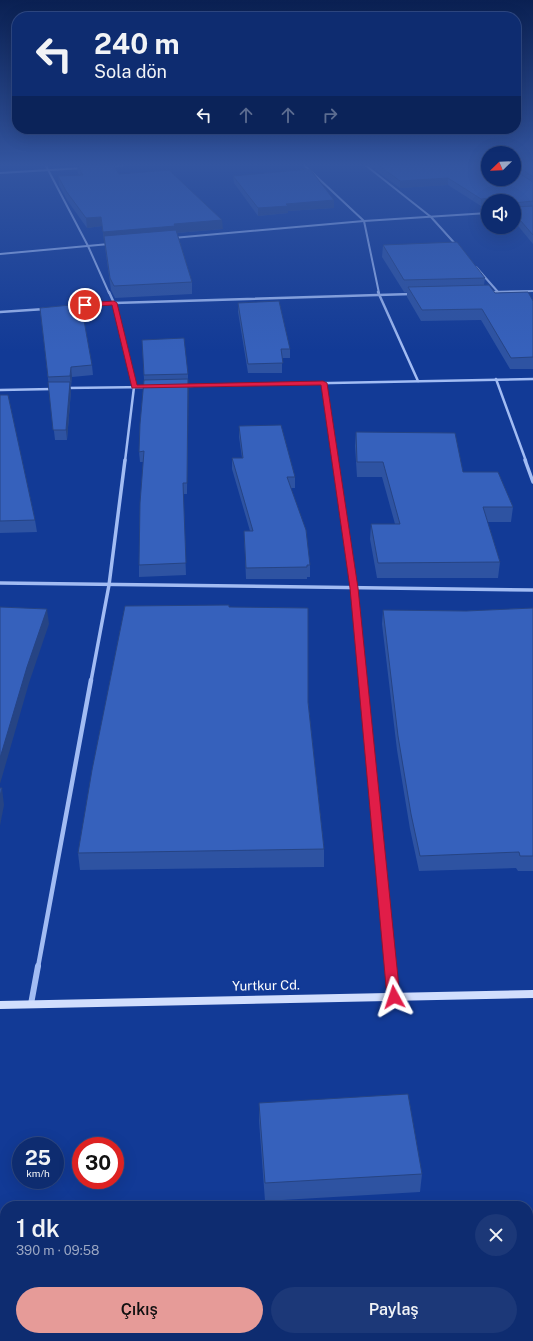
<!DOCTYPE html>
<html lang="tr">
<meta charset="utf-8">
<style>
:root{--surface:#0e2c70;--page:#1c3878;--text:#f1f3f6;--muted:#9ba7c3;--line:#2e4883;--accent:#e69b98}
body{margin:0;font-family:"Public Sans",sans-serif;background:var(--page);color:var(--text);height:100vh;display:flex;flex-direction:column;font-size:15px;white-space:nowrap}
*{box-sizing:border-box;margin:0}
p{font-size:13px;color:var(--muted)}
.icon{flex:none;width:22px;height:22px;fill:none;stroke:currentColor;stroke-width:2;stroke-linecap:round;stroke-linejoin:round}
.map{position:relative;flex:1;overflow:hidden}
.details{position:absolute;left:0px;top:1201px;width:533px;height:140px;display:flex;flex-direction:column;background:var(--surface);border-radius:16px 16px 0 0;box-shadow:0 4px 16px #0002,0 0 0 1px var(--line)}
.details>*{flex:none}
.top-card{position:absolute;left:12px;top:12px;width:509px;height:122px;border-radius:16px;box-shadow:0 4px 16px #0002,0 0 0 1px var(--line);background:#0e2c70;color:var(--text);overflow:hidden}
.needle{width:26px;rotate:247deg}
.tools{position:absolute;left:481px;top:146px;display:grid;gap:8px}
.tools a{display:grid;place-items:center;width:40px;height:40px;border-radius:50%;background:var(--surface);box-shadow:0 4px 16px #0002,0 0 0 1px var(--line);font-size:20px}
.speed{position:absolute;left:12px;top:1137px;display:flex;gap:8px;font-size:20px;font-weight:700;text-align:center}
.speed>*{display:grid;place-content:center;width:52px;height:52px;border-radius:50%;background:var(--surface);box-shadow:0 4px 16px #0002,0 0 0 1px var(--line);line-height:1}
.speed small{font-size:10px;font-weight:400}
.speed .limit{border:6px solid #d22;background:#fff;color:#111}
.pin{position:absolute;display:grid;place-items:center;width:34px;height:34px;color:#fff;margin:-17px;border:2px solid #fff;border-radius:50%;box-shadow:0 1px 4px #0007}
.me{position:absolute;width:44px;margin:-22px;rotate:355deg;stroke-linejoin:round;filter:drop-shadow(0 0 3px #0008)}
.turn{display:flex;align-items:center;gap:14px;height:84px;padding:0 16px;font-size:18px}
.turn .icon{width:52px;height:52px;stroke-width:2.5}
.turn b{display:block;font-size:28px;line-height:34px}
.lanes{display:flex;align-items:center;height:38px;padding:0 16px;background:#0003;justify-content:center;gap:20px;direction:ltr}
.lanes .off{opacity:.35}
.round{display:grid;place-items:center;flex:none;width:42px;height:42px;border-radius:21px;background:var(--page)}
.overview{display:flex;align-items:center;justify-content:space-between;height:68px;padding:0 16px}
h1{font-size:24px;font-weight:600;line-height:30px}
.action{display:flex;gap:8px;margin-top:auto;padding:8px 16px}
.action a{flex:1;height:46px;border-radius:24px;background:var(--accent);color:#111;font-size:16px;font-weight:600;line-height:46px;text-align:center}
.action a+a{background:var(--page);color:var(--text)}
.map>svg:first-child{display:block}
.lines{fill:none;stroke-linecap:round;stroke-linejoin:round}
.street-far4{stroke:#a2bcf3;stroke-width:2}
.street-far3{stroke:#a2bcf3;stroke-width:2.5}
.street-far2{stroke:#a2bcf3;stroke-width:3.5}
.street-far1{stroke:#a2bcf3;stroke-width:4.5}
.street{stroke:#a2bcf3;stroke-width:6}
.secondary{fill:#d1defd;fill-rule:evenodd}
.wall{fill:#2e53a2}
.shaded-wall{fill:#264484}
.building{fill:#3661bc;stroke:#264484}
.route{fill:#e11d48;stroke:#92132f}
.labels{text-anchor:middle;stroke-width:3.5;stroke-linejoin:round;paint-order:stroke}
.near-street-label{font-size:13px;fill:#fff;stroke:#123a96}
</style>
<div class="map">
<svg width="533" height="1341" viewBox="0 0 533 1341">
<rect width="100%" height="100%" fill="#123a96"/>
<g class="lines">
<!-- street-far4 -->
<g class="street-far4">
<path d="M 45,164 L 88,246 L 109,293"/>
<path d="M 303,164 L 364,221 L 379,293"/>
<path d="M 364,164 L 431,217 L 458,247"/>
<path d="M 109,166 L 141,164"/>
<path d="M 0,173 L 83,168"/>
<path d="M 173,238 L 364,221 L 488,213"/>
<path d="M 0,254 L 109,244"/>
<path d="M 476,267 L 498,292"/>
<path d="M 490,292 L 533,291"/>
</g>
<!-- street-far3 -->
<g class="street-far3">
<path d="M 109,292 L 114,303 L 134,387 L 125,461"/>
<path d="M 378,292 L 418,381"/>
<path d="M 76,306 L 114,303 L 411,294"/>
<path d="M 0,312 L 45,309"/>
<path d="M 496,379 L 526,461"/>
<path d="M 323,383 L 335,461"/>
<path d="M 183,386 L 533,379"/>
<path d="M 65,388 L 149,387"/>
<path d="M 0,390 L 53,389"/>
</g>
<!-- street-far2 -->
<g class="street-far2">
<path d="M 335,460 L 354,588 L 363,681"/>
<path d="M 525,460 L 533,482"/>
<path d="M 0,583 L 533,590"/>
<path d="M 91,681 L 109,585 L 125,460"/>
</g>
<!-- street-far1 -->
<g class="street-far1">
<path d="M 363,680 L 390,967"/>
<path d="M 38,967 L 91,680"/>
</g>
<!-- street -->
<g class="street">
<path d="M 390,966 L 393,997"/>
<path d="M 31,1004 L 38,966"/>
</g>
<!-- secondary -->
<path class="secondary" d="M 533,990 L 533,998 L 0,1009 L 0,1001 Z"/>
</g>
<!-- wall -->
<g class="wall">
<path d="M 77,164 L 119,174 L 223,229 L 177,233 L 192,282 L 192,294 L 115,298 L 111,290 L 102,226 L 87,228 L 67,200 L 59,185 L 58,176 L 79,175 L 78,173 Z"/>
<path d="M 367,164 L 533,164 L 533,244 L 514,221 L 514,201 L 488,201 L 488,205 L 481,206 L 448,185 L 400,188 Z"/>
<path d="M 233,176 L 334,200 L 334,208 L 288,211 L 288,213 L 258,216 L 234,183 Z"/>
<path d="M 383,245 L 485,278 L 484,285 L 495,293 L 533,301 L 533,369 L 510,369 L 481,320 L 421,321 L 407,297 L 407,292 L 404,292 L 382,257 Z"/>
<path d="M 238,303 L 290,349 L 290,358 L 282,358 L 282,373 L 248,373 L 238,312 Z"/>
<path d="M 40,308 L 92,365 L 93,375 L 72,377 L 71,386 L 70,386 L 71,391 L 67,440 L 55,440 Z"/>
<path d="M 142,340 L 188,374 L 187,494 L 183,494 L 186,575 L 139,577 L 139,565 L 143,462 L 140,462 L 139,452 L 144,380 Z"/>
<path d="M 0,395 L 35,520 L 37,532 L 0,533 Z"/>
<path d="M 239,426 L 295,477 L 295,488 L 291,488 L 310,565 L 310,577 L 307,577 L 307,579 L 246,579 L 244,531 L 250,531 L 232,469 L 232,458 L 242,458 L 239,437 Z"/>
<path d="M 356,432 L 463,472 L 513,507 L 511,522 L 487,522 L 500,562 L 498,578 L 377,578 L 370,539 L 371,524 L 395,524 L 382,477 L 357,477 L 355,446 Z"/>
<path d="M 229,607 L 308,702 L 324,849 L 324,867 L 80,870 L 78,853 Z"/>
<path d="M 533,608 L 533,871 L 518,871 L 516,868 L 419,871 L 410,829 L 397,750 L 382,624 L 383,610 L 466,611 Z"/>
<path d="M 259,1103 L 422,1174 L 420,1192 L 265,1201 L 259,1121 Z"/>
</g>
<!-- shaded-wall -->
<g class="shaded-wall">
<path d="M 516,165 L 515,172 L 514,172 L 514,166 Z"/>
<path d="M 448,178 L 448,185 L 400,188 L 400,181 Z"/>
<path d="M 500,197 L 500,201 L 488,201 L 488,205 L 481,206 L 481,199 Z"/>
<path d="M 334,200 L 334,208 L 288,211 L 288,213 L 258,216 L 258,208 L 286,204 Z"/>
<path d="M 101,217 L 102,226 L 87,228 L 86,218 Z"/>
<path d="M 222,220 L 223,229 L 175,233 L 104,236 L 104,242 L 103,232 L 174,224 Z"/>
<path d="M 71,367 L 72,377 L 71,386 L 70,376 Z"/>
<path d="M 188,379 L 189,389 L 187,494 L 187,483 Z"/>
<path d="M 70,382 L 71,391 L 67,440 L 66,430 Z"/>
<path d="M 47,609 L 49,624 L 29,683 L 0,784 L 0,758 L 27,667 Z"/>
<path d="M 2,788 L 4,805 L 0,826 L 0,796 Z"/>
</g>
<!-- building -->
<g class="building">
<path d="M 77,164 L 113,164 L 119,174 L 169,170 L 222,220 L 174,224 L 175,226 L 103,232 L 101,217 L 86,218 L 66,191 L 58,176 L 83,175 Z"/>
<path d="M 377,164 L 488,164 L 488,179 L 514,179 L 514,170 L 533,182 L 533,201 L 514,203 L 514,201 L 504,201 L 500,197 L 481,199 L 448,178 L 400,181 Z"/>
<path d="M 514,164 L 533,164 L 533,177 L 516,165 L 514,166 Z"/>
<path d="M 310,169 L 334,200 L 286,204 L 288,206 L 258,208 L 233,176 Z"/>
<path d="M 514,206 L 515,207 L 533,206 L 533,235 L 514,213 Z"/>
<path d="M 176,230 L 192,282 L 114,286 L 110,278 L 104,236 Z"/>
<path d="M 457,242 L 485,278 L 404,280 L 383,245 Z"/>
<path d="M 489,285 L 495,293 L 528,292 L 533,301 L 533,357 L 511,358 L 482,309 L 422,310 L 408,287 Z"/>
<path d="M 279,301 L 290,349 L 281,349 L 283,363 L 248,364 L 238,303 Z"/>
<path d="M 81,304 L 92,365 L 71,367 L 70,376 L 48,377 L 40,308 Z"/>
<path d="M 184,338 L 188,374 L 144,375 L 142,340 Z"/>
<path d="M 188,379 L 187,483 L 183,483 L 186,563 L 139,565 L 140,503 L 144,451 L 139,452 L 140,424 L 144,380 Z"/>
<path d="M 48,382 L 70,382 L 66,430 L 53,430 Z"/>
<path d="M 0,395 L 8,395 L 35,520 L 0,521 Z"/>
<path d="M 281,425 L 295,477 L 287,477 L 306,530 L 310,565 L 307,565 L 307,567 L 246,568 L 244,531 L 253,531 L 232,458 L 243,458 L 239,426 Z"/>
<path d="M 356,432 L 455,433 L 463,472 L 498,472 L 513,507 L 483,507 L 500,562 L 378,563 L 371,524 L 400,524 L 383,462 L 357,462 Z"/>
<path d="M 229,605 L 229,607 L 308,608 L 308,702 L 324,849 L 78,853 L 92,770 L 125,606 Z"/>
<path d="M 0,607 L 47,609 L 27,667 L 0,758 Z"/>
<path d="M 533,608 L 533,856 L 520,856 L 519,852 L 420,856 L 411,814 L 398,736 L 383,610 L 466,611 Z"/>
<path d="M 0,788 L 2,788 L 0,796 Z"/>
<path d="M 408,1094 L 422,1174 L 265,1183 L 259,1103 Z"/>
</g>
<!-- sky -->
<linearGradient id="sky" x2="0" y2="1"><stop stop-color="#0a2052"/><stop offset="0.47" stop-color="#3355a0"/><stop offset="1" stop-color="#3355a0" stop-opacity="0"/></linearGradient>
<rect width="533" height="351" fill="url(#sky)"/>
<!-- route -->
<path class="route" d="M 114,301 L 117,303 L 137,385 L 323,381 L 327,383 L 358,588 L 400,997 L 398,1000 L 394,1001 L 389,1000 L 387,997 L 350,588 L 321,385 L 132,388 L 112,305 L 85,307 L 83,305 L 85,303 Z"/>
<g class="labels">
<!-- near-street labels -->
<g class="near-street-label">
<text transform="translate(266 985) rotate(-1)" y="5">Yurtkur Cd.</text>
</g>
</g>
</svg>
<div class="tools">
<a><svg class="needle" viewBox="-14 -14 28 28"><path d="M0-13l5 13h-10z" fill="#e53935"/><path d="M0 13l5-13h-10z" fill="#9ba7c3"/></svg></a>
<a><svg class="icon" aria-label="sound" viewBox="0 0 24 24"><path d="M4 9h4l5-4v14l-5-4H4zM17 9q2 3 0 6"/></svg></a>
</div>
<div class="speed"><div>25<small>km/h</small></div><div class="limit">30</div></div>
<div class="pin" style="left:85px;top:305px;background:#d93025"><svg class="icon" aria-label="arrive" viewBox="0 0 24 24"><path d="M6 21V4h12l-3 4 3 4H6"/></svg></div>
<svg class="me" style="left:394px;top:997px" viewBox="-20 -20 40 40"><path d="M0-17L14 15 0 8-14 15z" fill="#e11d48" stroke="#fff" stroke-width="4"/></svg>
<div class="top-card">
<div class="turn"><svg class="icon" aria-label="left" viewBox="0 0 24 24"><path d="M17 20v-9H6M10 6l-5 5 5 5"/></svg><div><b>240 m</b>Sola dön</div></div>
<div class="lanes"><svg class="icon" aria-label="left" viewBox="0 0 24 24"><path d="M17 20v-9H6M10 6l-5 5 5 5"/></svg><svg class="icon off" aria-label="ahead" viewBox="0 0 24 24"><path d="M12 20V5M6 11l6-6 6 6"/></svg><svg class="icon off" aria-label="ahead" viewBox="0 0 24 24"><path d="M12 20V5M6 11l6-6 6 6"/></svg><svg class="icon off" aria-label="right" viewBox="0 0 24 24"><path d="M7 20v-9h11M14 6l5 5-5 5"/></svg></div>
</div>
<section class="details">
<div class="overview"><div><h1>1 dk</h1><p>390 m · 09:58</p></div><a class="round"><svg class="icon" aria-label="close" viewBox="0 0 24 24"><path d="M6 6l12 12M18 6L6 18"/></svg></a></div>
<div class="action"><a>Çıkış</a><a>Paylaş</a></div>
</section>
</div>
